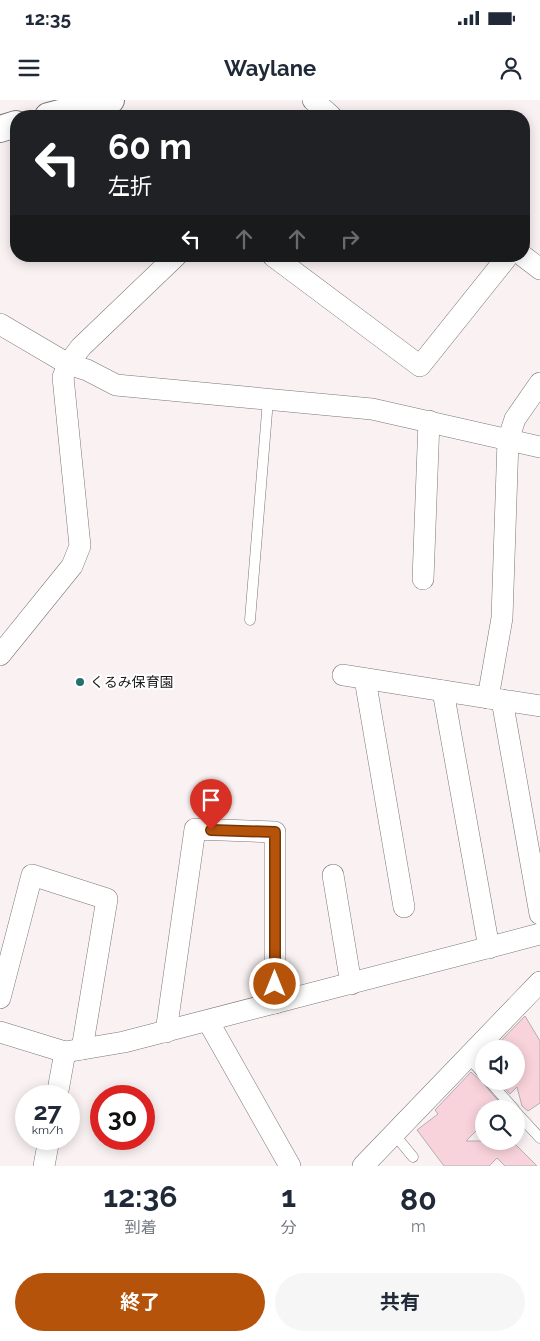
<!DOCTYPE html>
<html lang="ja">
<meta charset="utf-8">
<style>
:root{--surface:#fff;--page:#f6f6f7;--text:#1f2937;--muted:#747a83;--accent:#b45309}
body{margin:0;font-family:Raleway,"Noto Sans JP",sans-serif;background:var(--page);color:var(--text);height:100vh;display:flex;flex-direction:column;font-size:19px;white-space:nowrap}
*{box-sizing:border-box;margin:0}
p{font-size:16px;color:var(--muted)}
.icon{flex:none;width:28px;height:28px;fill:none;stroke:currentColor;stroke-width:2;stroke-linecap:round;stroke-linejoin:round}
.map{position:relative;height:1066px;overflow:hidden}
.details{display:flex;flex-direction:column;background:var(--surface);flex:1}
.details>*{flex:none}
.guide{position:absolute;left:10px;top:10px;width:520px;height:152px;border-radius:20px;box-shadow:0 2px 12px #0003;background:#202124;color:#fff;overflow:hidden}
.fabs{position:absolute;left:475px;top:940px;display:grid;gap:10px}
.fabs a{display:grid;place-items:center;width:50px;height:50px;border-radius:50%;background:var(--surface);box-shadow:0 2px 12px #0003;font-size:25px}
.speed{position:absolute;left:15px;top:985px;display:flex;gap:10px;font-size:25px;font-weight:700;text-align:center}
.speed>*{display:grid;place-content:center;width:65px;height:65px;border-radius:50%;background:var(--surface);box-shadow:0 2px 12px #0003;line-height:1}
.speed small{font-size:12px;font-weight:400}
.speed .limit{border:8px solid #d22;background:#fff;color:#111}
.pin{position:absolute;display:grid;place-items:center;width:42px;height:42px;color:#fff;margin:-51px -21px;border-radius:50% 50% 50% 0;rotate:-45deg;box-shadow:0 0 5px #0007}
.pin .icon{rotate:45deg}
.me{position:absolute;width:55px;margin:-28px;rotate:0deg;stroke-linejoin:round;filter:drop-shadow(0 0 4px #0008)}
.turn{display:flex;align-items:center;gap:18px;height:105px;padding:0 15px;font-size:22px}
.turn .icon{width:65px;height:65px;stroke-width:2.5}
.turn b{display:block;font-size:35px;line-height:42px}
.lanes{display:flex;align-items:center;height:48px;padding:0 15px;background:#0003;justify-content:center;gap:25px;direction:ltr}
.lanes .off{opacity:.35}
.eta{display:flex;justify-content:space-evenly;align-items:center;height:85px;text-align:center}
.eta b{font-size:30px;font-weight:700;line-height:35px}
.action{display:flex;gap:10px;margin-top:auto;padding:10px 15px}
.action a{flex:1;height:58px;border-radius:30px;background:var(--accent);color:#fff;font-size:20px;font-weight:700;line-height:58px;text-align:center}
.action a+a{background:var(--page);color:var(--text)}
.status{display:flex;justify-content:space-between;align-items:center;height:35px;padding:0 25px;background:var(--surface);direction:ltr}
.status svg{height:14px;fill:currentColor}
header{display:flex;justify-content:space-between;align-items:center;height:65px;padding:0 15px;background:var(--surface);font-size:22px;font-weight:700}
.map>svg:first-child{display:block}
.building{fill:#f9d3db;stroke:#b5adae}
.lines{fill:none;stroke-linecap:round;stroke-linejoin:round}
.service-casing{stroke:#7c7576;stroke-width:11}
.minor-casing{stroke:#7c7576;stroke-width:22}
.tertiary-casing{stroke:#7c7576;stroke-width:28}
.service{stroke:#fff;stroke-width:10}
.minor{stroke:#fff;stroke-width:21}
.tertiary{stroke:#fff;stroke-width:26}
.route-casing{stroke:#753606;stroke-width:12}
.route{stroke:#b45309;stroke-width:9}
.poi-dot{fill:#256f6d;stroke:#fff;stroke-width:2}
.labels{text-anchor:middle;stroke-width:4;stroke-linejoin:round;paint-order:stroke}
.poi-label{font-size:14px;fill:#191617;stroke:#fff;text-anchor:start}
</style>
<div class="status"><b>12:35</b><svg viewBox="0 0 49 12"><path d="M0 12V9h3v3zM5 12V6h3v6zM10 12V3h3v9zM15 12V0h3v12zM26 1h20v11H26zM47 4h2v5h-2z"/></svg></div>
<header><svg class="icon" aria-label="menu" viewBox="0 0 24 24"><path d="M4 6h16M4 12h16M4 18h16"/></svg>Waylane<svg class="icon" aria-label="person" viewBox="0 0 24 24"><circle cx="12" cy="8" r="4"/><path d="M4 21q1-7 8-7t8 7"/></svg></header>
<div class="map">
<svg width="540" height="1066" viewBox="0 0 540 1066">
<rect width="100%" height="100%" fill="#f9f1f2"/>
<!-- building -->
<g class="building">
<path d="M 525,916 L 540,941 L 540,1003 L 528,1011 L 522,1006 L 517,987 L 510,994 L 498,981 L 516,981 L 516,949 L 493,949 Z"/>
<path d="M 471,972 L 482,982 L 501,1004 L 497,1009 L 484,1009 L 484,1023 L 466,1041 L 512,1041 L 537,1066 L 505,1066 L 497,1058 L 489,1066 L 444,1066 L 417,1030 L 438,1014 L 435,1010 Z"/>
</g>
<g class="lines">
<!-- service casing -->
<g class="service-casing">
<g id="service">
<path d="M 250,520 L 268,300"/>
<path d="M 469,958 L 484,975"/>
<path d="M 489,981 L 514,1009"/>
<path d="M 516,1012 L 540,1038"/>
<path d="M 394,1034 L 413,1057"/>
</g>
</g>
<!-- minor casing -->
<g class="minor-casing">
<g id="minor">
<path d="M 313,0 L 331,16"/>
<path d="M 273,156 L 420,266 L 508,156"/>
<path d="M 523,156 L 540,169"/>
<path d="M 0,224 L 68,264 L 87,270 L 116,285 L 372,309 L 540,347"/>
<path d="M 423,479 L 429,321"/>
<path d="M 0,555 L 72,466 L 80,446 L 63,277 L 68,264 L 81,247 L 176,156"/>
<path d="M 343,575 L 540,606"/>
<path d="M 365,579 L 404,807"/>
<path d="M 443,591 L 489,848"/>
<path d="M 488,598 L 502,518 L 508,340 L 515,319 L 540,283"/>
<path d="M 502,600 L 540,814"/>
<path d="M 333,775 L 351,884"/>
<path d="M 0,898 L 32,775 L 107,799 L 82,949"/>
<path d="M 208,921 L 290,1066"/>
<path d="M 0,932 L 65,952 L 124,942 L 540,834"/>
<path d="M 166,932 L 195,729 L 275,732 L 275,903"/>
<path d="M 57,996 L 65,952"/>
<path d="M 44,1066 L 49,1039"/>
<path d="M 363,1066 L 540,882"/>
</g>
</g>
<!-- tertiary casing -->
<g class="tertiary-casing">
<g id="tertiary">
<path d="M 48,16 L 111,0"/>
<path d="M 0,29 L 16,24"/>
</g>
</g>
<!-- service -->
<use href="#service" class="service"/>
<!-- minor -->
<use href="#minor" class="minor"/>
<!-- tertiary -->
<use href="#tertiary" class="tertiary"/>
</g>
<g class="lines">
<!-- route casing -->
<g class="route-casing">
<path id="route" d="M 211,730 L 275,732 L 275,884"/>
</g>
<!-- route -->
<use href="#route" class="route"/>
</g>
<!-- markers -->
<circle class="poi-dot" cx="80" cy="582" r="5"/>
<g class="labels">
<!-- poi labels -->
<g class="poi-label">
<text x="90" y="587">くるみ保育園</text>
</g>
</g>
</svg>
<div class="fabs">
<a><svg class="icon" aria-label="sound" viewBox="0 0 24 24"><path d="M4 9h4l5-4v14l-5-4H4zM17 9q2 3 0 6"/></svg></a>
<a><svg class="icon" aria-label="search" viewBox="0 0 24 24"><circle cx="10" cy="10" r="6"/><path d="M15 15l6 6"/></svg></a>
</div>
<div class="speed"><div>27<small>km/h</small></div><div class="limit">30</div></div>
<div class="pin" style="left:211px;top:730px;background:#d93025"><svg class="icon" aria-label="arrive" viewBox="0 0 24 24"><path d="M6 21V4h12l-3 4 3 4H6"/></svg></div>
<svg class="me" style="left:275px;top:884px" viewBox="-20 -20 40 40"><circle r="17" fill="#b45309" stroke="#fff" stroke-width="3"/><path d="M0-11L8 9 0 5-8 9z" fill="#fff"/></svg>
<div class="guide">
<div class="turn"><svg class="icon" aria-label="left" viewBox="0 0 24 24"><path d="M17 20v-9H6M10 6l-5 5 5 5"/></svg><div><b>60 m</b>左折</div></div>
<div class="lanes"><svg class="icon" aria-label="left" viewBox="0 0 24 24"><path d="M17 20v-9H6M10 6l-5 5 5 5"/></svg><svg class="icon off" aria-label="ahead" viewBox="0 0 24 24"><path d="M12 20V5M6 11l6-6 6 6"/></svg><svg class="icon off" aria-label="ahead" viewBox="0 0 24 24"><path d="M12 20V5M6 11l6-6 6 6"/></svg><svg class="icon off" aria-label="right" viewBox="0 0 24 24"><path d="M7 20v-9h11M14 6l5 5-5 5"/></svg></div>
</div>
</div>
<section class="details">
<div class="eta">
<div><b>12:36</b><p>到着</p></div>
<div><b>1</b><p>分</p></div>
<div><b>80</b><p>m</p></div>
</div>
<div class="action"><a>終了</a><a>共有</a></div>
</section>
